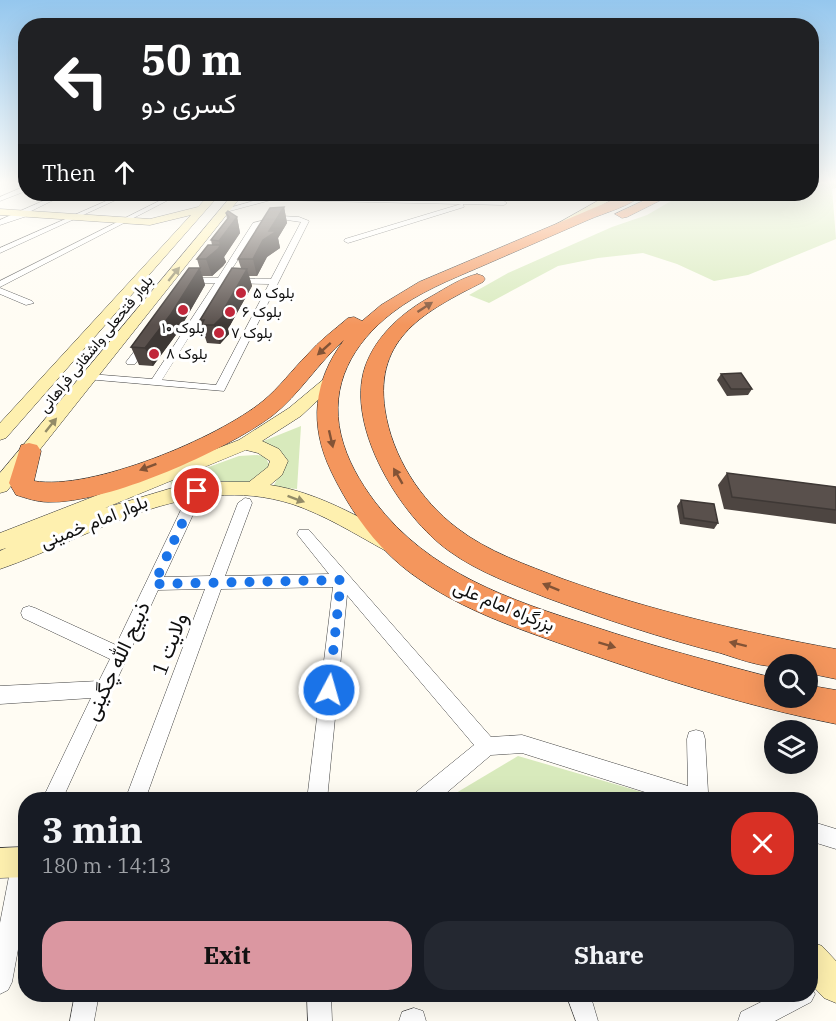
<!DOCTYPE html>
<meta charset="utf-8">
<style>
:root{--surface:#171b24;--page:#242831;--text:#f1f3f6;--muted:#9ea1a6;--accent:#db97a1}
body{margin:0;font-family:"IBM Plex Serif",Vazirmatn,serif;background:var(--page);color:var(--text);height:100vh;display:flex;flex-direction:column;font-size:22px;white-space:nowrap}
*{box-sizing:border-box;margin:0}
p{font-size:20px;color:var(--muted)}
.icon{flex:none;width:33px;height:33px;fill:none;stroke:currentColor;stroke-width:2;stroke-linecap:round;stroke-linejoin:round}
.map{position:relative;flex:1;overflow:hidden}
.details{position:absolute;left:18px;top:792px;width:800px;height:210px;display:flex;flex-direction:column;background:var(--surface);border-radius:24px;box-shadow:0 6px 24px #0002}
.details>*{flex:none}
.guide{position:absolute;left:18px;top:18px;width:801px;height:183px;border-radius:24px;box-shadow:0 6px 24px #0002;background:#202124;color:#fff;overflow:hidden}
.controls{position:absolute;left:764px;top:654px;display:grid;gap:12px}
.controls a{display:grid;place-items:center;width:54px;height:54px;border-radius:50%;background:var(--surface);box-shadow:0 6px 24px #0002;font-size:30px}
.pin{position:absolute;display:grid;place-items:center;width:51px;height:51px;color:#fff;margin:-26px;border:3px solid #fff;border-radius:50%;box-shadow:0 2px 6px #0007}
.me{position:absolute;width:66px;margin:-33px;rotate:6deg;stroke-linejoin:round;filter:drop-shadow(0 0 4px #0008)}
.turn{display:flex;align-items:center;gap:21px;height:126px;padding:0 24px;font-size:27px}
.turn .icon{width:78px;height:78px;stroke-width:2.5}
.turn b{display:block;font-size:42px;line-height:51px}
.then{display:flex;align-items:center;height:57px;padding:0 24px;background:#0003;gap:12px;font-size:22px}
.round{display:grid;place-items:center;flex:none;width:63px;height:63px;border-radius:24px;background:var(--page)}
.summary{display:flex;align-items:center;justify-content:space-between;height:102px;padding:0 24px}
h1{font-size:36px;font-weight:700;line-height:45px}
.cta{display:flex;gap:12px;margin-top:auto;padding:12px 24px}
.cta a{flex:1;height:69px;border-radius:24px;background:var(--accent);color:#111;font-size:24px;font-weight:700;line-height:69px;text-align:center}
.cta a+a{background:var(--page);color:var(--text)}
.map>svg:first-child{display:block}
.green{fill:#d8eabc}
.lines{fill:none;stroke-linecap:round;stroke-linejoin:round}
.street-casing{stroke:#434343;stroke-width:1}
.secondary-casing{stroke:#323232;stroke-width:1}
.highway-casing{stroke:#212121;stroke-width:1}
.street{fill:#fff;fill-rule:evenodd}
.secondary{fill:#fef0af;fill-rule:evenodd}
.highway{fill:#f4965d;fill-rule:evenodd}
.wall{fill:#4d4541}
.shaded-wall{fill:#3e3835}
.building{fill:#59504c;stroke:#3e3835;stroke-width:1.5}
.oneway{fill:#938b67}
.oneway2{fill:#825336}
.route{stroke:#1a73e8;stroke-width:10;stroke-dasharray:0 18}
.poi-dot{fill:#c1273a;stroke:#fff;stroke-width:2}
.labels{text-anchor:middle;stroke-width:6;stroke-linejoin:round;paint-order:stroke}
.far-poi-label{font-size:15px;fill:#101010;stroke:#fff;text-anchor:start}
.far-street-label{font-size:15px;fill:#101010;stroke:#fff}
.street-label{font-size:18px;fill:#101010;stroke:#fff}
.near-street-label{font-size:21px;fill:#101010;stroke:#fff}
</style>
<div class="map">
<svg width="836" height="1021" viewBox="0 0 836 1021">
<rect width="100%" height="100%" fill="#fffcf3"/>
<!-- green -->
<g class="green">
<path d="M 812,182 L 836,182 L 836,188 L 832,189 L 836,239 L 748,275 L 714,281 L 677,264 L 643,253 L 598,258 L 558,266 L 489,303 L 469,295 L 508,273 L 612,227 L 647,215 L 683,194 L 812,194 Z"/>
<path d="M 301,426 L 297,489 L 273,487 C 286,462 293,453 261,442 Z"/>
<path d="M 257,455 L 265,456 L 270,466 L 249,483 L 214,481 L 172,486 L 170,481 L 239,456 Z"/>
<path d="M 518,756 L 666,799 L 552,800 L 456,793 Z"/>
</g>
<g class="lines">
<!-- street casing -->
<g class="street-casing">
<g id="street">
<path d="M 26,186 L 26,191 L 0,201 L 0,197 Z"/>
<path d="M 59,194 L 66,194 L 27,213 L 27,216 L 0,225 L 0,220 Z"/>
<path d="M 122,194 L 129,194 L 0,253 L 0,248 Z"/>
<path d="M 173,194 L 180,194 L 0,287 L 0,281 Z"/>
<path d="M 271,196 L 504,201 L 507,203 L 504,205 L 463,204 L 464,207 L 348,243 L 344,241 L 345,239 L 461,204 L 271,200 L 226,212 L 222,210 Z"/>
<path d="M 281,216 L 299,217 L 309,221 L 224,391 L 86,379 L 85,377 L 90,374 L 152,379 L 215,283 L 191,283 L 188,282 L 188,278 L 218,278 L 253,223 ZM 287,220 L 301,222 L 271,279 L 226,278 L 259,227 ZM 223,283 L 269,284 L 216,385 L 162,380 Z"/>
<path d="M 0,288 L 32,301 L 34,303 L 26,305 L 0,294 Z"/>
<path d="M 146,339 L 151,342 L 135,364 L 127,364 L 126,362 L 143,340 Z"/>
<path d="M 197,486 L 204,491 L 164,577 L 210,576 L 238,503 L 245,498 L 250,499 L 252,503 L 225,576 L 329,574 L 297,534 L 299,530 L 309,530 L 491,737 L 522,735 L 688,786 L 687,739 L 689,732 L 696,730 L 703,732 L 705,739 L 708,792 L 713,800 L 670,800 L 522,753 L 491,755 L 438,800 L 412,800 L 415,793 L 474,745 L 347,595 L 327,800 L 307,800 L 333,587 L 221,589 L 145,800 L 125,800 L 205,589 L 158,590 L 62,800 L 42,800 L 91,698 L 0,704 L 0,686 L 99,681 L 110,659 L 23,618 L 21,613 L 23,608 L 29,606 L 35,608 L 116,645 L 190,491 Z"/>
<path d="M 810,821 L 836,829 L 836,849 L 810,841 Z"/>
<path d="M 23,850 L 26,852 L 26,906 L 12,982 L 8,990 L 0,994 L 0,923 L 12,861 L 16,854 Z"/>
<path d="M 810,985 L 815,994 L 811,1002 L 775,1021 L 738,1021 L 741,1012 L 777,994 L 810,994 Z"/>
<path d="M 75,994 L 99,994 L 94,1021 L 70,1021 Z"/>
<path d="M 307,994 L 331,994 L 332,1021 L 308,1021 Z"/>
<path d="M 566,994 L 590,994 L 598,1021 L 576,1021 Z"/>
<path d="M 414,1008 L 423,1011 L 426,1021 L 399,1021 L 402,1012 Z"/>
</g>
</g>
<!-- secondary casing -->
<g class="secondary-casing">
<g id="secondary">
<path d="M 210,194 L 220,194 L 6,438 L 0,440 L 0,423 L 191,215 L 150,225 L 0,215 L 0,209 L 150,219 L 198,207 Z"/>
<path d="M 233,194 L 243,194 L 7,491 L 0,493 L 0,473 Z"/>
<path d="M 610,194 L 621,194 L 564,227 L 555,225 Z"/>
<path d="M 330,376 L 335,378 L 338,381 L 335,384 L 301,416 L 262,441 L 279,449 L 288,461 L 282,475 L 270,485 C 317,492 359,517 400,539 L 403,545 L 400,551 L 393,553 L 386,551 C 355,534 325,515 292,504 C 187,471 95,536 0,569 L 0,551 L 6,548 L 0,550 L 0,533 L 239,440 L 289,408 L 325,378 ZM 246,450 L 258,453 L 270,461 L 268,467 L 249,482 L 207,482 L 172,488 L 105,508 Z"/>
<path d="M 26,847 L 26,877 L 0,878 L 0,848 Z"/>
<path d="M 810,941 L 822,946 L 836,961 L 836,1003 L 824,998 L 810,983 Z"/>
</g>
</g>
<!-- highway casing -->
<g class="highway-casing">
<g id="highway">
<path d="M 627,194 L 643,194 C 631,206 604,213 588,220 C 552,236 516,251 480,267 C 450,280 419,292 392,313 C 353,343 329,385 341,435 C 347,460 360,482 375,502 C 429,573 510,600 592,626 C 652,646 713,662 774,678 L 774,698 L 807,698 L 807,685 L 836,690 L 836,724 C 745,706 655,677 567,646 C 516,628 463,610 419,579 C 380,553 351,513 331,471 C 309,425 313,381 344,340 C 318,363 299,395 272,416 C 225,451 106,504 48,502 C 37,502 26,498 16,495 L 9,483 L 21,445 L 29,443 L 37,445 L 41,451 L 34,481 C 91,491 218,438 263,401 C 279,388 292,370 307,355 C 319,341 334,330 348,318 L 354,317 L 362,321 L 381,305 L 419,282 Z"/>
<path d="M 658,194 L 673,194 L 627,217 L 622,218 L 615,214 Z"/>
<path d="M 477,274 L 483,276 L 485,279 L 483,282 C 426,311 374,337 385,410 C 392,456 420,500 457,528 C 488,552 527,565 563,579 C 652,611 743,632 836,649 L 836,679 L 807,673 L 807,664 C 796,664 781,665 773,666 C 760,667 733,657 720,653 C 661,638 604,619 547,598 C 514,585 478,572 449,551 C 401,517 345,427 365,367 C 376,335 404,311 432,296 C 446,288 461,278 477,274 Z"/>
</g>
</g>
<!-- street -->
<use href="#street" class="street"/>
<!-- secondary -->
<use href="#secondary" class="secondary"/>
<!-- highway -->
<use href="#highway" class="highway"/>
</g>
<!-- wall -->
<g class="wall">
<path d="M 284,207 L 287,223 L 278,238 L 280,248 L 267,257 L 257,276 L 249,276 L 252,286 L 228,329 L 229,334 L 220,344 L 207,343 L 201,325 L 202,324 L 200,320 L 241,268 L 238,259 Z"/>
<path d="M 226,213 L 237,217 L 240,233 L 224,257 L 226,262 L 223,266 L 212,276 L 202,276 L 197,259 L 212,245 L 211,240 L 227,219 Z"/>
<path d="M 200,268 L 205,285 L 178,332 L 153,366 L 139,365 L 131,347 Z"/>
<path d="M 721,374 L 752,389 L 748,395 L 727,396 L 717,380 Z"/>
<path d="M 727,473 L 836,487 L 836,524 L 724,509 L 718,485 Z"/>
<path d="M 681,500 L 718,523 L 714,529 L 680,524 L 677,506 Z"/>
</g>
<!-- shaded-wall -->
<g class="shaded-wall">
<path d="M 284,207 L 287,223 L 278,238 L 280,248 L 267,257 L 257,276 L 253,259 L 269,231 Z"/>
<path d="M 237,217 L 240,233 L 224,257 L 226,262 L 223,266 L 212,276 L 206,259 L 220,246 L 219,241 Z"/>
<path d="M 200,268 L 205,285 L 178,332 L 153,366 L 145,348 Z"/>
<path d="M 247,269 L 252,286 L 228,329 L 229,334 L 220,344 L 214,325 Z"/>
</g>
<!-- building -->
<g class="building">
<path d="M 284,207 L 269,231 L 277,231 L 263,240 L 253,259 L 238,259 L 270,208 Z"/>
<path d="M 228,211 L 237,217 L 219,241 L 211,240 L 229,217 L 226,213 Z"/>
<path d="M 208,245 L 221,245 L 218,249 L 206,259 L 197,259 Z"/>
<path d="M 189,268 L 200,268 L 171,314 L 145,348 L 131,347 Z"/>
<path d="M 232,268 L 247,269 L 223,311 L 223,316 L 214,325 L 201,325 L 204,320 L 200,320 Z"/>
<path d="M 741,373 L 752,389 L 731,389 L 721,374 Z"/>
<path d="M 727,473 L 836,487 L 836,510 L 732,497 Z"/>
<path d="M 681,500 L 714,504 L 718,523 L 684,518 Z"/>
</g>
<!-- one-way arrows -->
<defs><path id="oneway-solid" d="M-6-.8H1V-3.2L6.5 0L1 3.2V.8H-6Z" transform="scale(1.5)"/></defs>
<g class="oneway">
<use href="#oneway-solid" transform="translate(174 274) rotate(-51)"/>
<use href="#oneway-solid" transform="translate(51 425) rotate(-51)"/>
<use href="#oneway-solid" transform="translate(296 499) rotate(20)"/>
</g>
<g class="oneway2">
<use href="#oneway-solid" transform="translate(425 307) rotate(-33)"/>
<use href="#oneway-solid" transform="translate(324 349) rotate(138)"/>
<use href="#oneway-solid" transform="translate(331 439) rotate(77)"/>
<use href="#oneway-solid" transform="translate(148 467) rotate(159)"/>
<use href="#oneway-solid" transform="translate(398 476) rotate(-120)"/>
<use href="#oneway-solid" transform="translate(551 587) rotate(-158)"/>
<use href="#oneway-solid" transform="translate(738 644) rotate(-166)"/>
<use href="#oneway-solid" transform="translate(607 645) rotate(17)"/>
</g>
<!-- sky -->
<linearGradient id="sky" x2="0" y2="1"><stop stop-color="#95c7ee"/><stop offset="0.56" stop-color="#fffefa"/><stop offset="1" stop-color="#fffefa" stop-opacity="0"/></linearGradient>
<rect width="836" height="325" fill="url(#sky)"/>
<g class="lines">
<!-- route -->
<path class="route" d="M 197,491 L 154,584 L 341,580 L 329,690"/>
</g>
<!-- markers -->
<g class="poi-dot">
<circle cx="241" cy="293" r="6"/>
<circle cx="183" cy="310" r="6"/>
<circle cx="230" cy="312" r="6"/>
<circle cx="219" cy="333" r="6"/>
<circle cx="154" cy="354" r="6"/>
</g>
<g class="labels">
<!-- far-poi labels -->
<g class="far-poi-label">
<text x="253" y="298">بلوک ۵</text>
<text x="242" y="317">بلوک ۶</text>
<text x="183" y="333" text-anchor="middle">بلوک ۱۰</text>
<text x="231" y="338">بلوک ۷</text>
<text x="166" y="359">بلوک ۸</text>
</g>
<!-- far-street labels -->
<g class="far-street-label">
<text transform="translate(96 344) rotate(-51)" y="5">بلوار فتحعلی واشقانی فراهانی</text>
</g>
<!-- street labels -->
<g class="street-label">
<text transform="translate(94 522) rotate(-22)" y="6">بلوار امام خمینی</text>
<text transform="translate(504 606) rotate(22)" y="6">بزرگراه امام علی</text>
</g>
<!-- near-street labels -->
<g class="near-street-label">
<text transform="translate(170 644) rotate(-69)" y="7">ولایت 1</text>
<text transform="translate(117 661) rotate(-65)" y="7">ذبیح الله چگینی</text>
</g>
</g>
</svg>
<div class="controls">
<a><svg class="icon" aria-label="search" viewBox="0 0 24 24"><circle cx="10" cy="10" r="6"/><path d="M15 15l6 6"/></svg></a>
<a><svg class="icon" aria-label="layers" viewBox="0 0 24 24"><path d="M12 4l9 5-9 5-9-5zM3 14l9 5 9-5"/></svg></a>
</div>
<div class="pin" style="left:197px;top:491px;background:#d93025"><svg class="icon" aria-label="arrive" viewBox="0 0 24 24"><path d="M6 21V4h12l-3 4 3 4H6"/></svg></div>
<svg class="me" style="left:329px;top:690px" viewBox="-20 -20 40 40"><circle r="17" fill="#1a73e8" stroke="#fff" stroke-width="3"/><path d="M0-11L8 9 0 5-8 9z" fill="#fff"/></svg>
<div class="guide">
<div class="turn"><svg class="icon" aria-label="left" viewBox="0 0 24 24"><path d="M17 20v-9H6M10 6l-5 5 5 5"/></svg><div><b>50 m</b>کسری دو</div></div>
<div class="then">Then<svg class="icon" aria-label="ahead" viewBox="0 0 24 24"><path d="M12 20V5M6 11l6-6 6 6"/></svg></div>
</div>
<section class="details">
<div class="summary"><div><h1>3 min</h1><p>180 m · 14:13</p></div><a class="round" style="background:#d93025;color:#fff"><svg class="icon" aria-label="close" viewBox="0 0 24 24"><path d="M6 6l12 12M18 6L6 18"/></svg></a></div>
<div class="cta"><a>Exit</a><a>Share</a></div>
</section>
</div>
